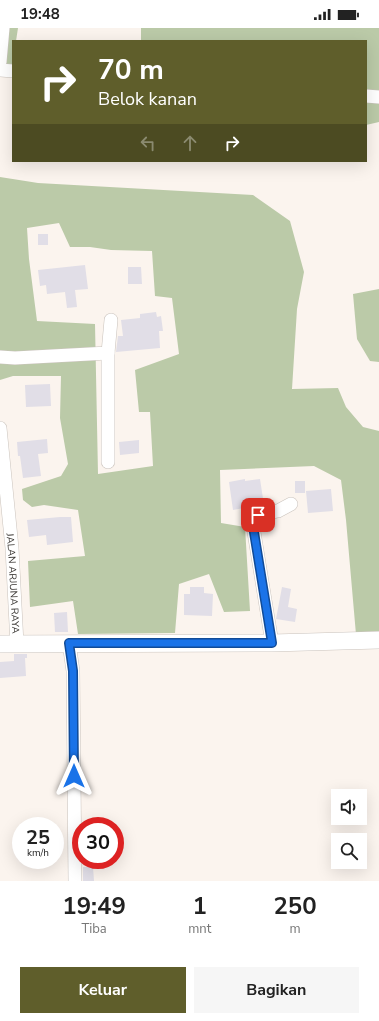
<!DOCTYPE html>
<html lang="id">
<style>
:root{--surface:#fff;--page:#f6f6f6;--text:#222;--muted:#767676;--accent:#5f5e2b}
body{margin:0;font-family:"Nunito Sans",sans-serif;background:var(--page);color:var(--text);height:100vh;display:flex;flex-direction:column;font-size:15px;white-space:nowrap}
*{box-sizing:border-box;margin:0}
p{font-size:13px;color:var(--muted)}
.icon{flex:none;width:22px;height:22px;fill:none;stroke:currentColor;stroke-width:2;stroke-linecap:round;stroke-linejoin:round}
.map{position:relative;height:853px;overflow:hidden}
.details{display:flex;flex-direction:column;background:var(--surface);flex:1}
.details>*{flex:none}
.top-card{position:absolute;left:12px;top:12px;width:355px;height:122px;border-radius:0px;box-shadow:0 4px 16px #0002;background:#5f5e2b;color:#fff;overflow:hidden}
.fabs{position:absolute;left:331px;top:761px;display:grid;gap:8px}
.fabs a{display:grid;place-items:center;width:36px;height:36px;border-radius:0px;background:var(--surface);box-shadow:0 4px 16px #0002;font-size:20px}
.speed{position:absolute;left:12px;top:789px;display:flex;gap:8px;font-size:20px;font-weight:700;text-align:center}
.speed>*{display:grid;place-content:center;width:52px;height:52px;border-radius:50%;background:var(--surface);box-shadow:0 4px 16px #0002;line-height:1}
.speed small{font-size:10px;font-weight:400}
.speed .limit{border:6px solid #d22;background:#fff;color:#111}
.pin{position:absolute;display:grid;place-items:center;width:34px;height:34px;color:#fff;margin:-17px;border-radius:8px;box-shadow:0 2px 6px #0006}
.me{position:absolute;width:44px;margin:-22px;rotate:0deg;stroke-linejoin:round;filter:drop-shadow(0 0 3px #0008)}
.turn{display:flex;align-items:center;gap:14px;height:84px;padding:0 20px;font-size:18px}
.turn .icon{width:52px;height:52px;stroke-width:2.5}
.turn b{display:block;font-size:28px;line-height:34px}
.lanes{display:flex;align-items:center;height:38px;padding:0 20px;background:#0003;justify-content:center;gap:20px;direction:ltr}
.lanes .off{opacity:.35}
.eta{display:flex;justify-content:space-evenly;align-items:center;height:68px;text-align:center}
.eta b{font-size:24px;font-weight:700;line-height:28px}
.primary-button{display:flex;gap:8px;margin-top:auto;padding:8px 20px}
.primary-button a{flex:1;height:46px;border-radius:0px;background:var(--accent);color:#fff;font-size:16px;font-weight:700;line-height:46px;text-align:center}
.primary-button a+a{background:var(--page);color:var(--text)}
.status{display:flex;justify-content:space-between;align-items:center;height:28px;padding:0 20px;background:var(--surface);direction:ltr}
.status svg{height:11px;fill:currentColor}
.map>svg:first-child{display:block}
.green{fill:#bbcaa8;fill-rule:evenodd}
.building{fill:#e1dee7}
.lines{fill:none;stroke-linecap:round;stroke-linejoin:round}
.minor-casing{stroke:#cac3bd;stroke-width:14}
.tertiary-casing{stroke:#cac3bd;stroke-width:18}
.minor{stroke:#fff;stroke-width:13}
.tertiary{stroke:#fff;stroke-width:17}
.route-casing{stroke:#114b97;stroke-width:10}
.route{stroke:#1a73e8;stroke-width:7}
.labels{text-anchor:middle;stroke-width:3.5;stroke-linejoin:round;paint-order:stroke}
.street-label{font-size:10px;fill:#3a3734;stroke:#fff}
</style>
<div class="status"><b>19:48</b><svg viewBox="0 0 49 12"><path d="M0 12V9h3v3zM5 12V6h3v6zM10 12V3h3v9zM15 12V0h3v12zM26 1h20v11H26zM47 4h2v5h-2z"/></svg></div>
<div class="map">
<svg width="379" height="853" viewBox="0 0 379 853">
<rect width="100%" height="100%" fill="#fbf4ee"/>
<!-- green -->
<g class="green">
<path d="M 0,0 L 18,0 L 16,13 L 13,13 L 13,31 L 10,49 L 0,48 Z"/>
<path d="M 141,0 L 379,0 L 379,94 L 366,97 L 366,13 L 141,13 Z"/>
<path d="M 0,149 L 38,155 L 253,167 L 290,193 L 304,244 L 297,281 L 292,361 L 338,360 L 346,379 L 363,399 L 379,403 L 379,618 L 357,618 L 346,492 L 341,452 L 314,438 L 220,442 L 221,495 L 245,499 L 250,583 L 224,584 L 209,546 L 179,556 L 175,605 L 78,606 L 73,573 L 30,579 L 28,533 L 85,528 L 78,482 L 44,477 L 32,479 L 23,472 L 22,461 L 61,448 L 68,436 L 60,390 L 61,348 L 13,348 L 0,352 ZM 59,195 L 70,219 L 90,219 L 111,222 L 152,223 L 155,268 L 172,270 L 179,326 L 135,342 L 139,384 L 150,384 L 153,438 L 98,446 L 95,296 L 37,293 L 29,231 L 27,200 Z"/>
<path d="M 379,261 L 379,334 L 370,333 L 357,311 L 353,266 Z"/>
</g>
<!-- building -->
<g class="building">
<rect x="38" y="206" width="10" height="11"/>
<path d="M 85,237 L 88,261 L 75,262 L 77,279 L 67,280 L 65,264 L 47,266 L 46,257 L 40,258 L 38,242 Z"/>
<path d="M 128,239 L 141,239 L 142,256 L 128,256 Z"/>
<path d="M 156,284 L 157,289 L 161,288 L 163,303 L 159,303 L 160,320 L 116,324 L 118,308 L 123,308 L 121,292 L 140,290 L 140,286 Z"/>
<path d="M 50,356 L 51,378 L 26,379 L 25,357 Z"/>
<path d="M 47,411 L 48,425 L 38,426 L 41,448 L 23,450 L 20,428 L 18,428 L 17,414 Z"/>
<path d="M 139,412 L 139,425 L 120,427 L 119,414 Z"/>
<path d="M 245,451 L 245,453 L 260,451 L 264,477 L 249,479 L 233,482 L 229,454 Z"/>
<rect x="295" y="453" width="10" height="12"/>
<path d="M 331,461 L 333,483 L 308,485 L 306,463 Z"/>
<path d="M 60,489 L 71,489 L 73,514 L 47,517 L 46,507 L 29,509 L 27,492 Z"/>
<path d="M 190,559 L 204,559 L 204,565 L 213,566 L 212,588 L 184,587 L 184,566 L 190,566 Z"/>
<path d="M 282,559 L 291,561 L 288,579 L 297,581 L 295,594 L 276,591 Z"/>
<path d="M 67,584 L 68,604 L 55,604 L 54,585 Z"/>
<path d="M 14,626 L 27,626 L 27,630 L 25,630 L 26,648 L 0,650 L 0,634 L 14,633 Z"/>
<path d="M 83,839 L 93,839 L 94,853 L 83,853 Z"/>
</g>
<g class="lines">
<!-- minor casing -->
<g class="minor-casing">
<g id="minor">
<path d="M 0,34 L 3,0"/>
<path d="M 0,42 L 13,43"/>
<path d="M 366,68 L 379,69"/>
<path d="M 0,329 L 15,330 L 108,325 L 111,292"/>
<path id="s1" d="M 0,400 L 12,520 L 17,616"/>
<path d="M 108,434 L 108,325"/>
<path d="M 69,615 L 73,643 L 75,853"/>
<path d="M 272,615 L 253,498 L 253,492 L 258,487 L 278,483 L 291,476"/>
</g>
</g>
<!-- tertiary casing -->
<g class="tertiary-casing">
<path id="tertiary" d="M 0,616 L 272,615 L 379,612"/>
</g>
<!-- minor -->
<use href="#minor" class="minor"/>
<!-- tertiary -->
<use href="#tertiary" class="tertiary"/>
</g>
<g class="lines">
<!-- route casing -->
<g class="route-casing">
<path id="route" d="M 74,748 L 73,643 L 69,615 L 272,615 L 253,498 L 253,492 L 258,487"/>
</g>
<!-- route -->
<use href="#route" class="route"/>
</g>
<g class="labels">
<!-- street labels -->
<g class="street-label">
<text dy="4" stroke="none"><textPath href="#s1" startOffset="156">JALAN ARJUNA RAYA</textPath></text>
</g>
</g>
</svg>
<div class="fabs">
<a><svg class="icon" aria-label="sound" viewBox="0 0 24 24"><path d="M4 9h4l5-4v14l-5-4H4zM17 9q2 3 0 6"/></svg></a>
<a><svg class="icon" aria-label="search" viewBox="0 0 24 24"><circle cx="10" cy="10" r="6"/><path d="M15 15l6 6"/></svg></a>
</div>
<div class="speed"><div>25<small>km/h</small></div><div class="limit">30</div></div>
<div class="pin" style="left:258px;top:487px;background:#d93025"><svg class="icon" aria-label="arrive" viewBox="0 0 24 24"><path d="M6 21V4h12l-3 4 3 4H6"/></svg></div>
<svg class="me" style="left:74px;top:748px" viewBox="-20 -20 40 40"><path d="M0-17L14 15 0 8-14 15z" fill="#1a73e8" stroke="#fff" stroke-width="4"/></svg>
<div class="top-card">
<div class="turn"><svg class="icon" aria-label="right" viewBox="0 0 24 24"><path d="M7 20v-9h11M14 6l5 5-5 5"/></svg><div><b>70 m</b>Belok kanan</div></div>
<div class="lanes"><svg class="icon off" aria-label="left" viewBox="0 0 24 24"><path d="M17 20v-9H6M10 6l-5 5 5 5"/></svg><svg class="icon off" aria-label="ahead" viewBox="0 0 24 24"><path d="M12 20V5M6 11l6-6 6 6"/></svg><svg class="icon" aria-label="right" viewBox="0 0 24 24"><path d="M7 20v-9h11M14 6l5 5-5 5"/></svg></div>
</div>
</div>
<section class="details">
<div class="eta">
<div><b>19:49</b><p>Tiba</p></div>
<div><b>1</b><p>mnt</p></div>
<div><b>250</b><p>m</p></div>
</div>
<div class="primary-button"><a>Keluar</a><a>Bagikan</a></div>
</section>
